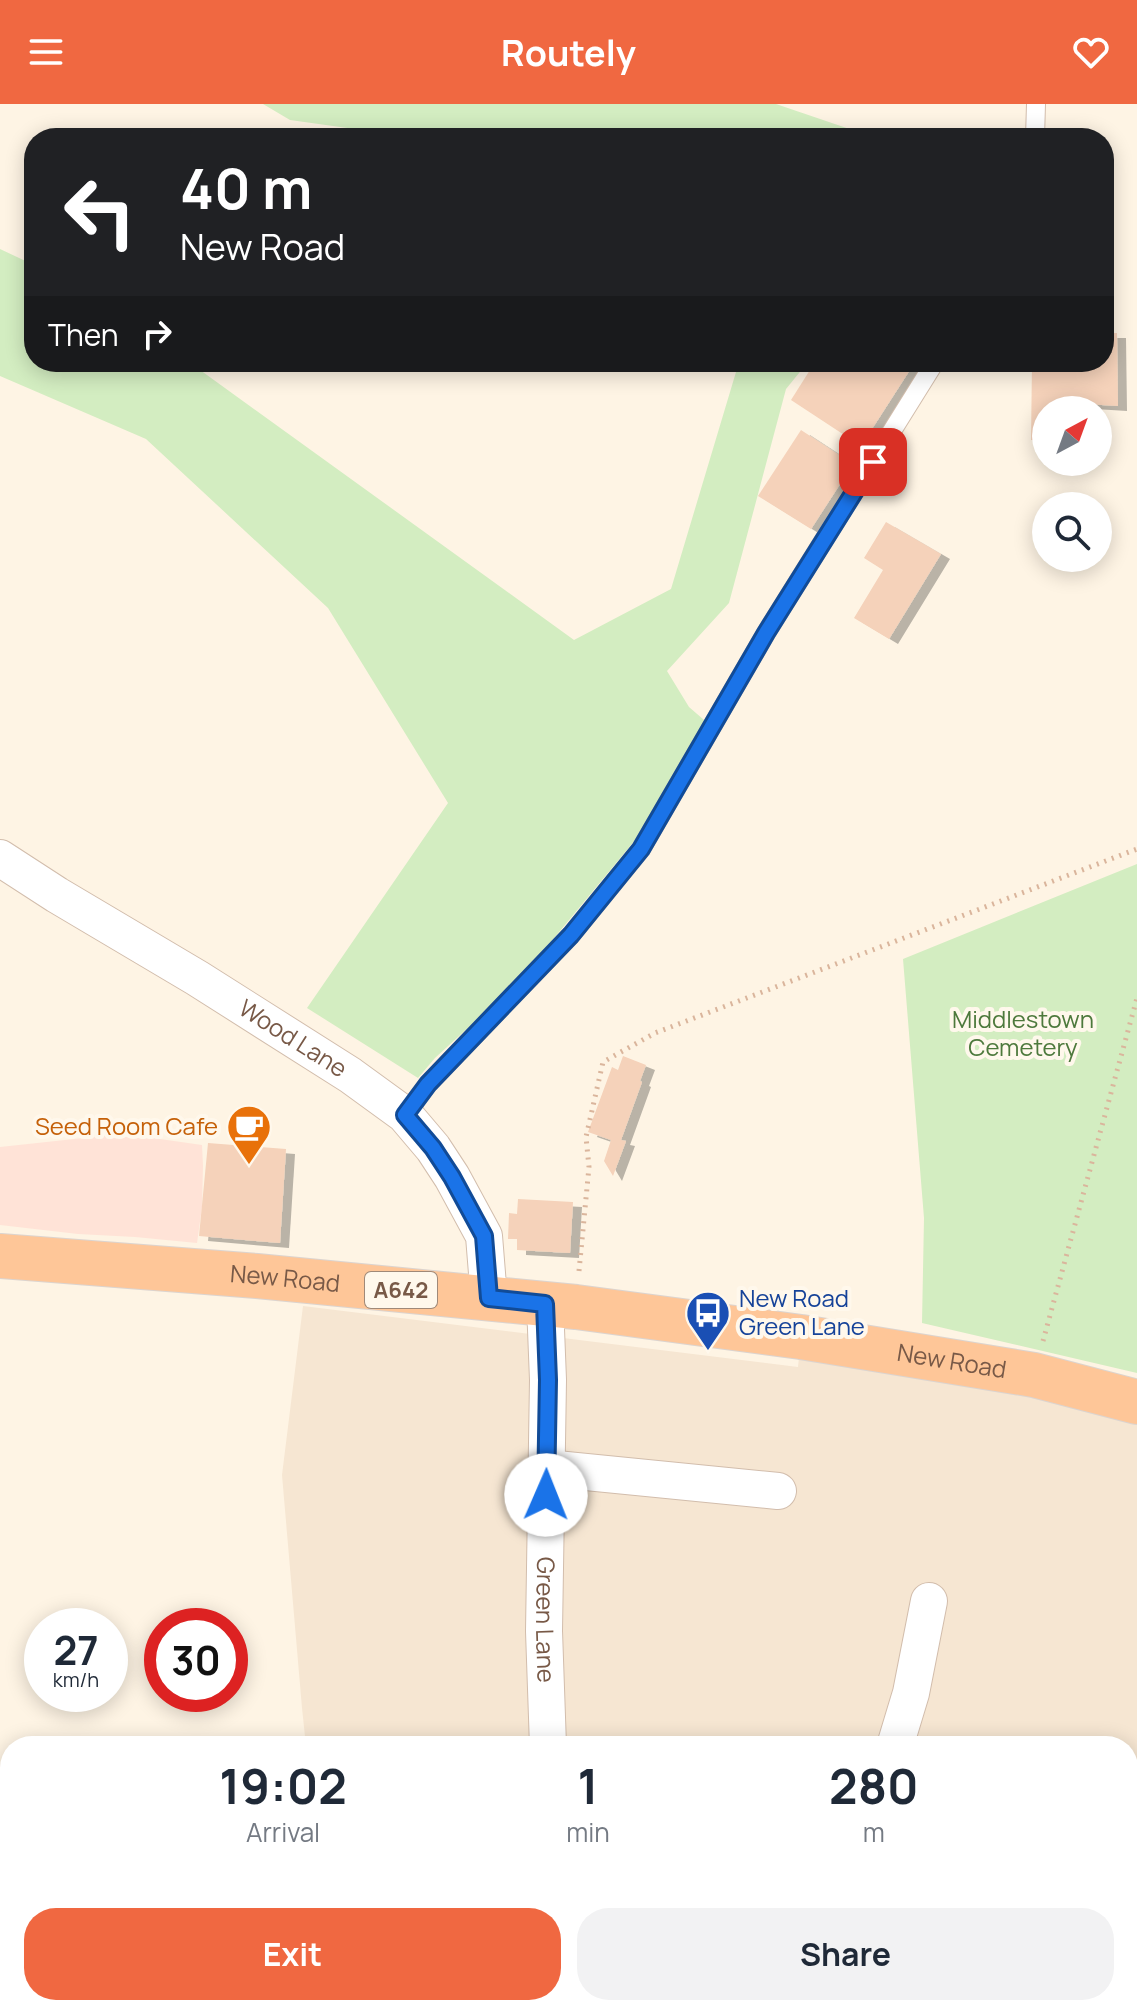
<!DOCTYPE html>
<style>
:root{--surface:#fff;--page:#f2f2f3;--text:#1f2937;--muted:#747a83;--accent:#f06841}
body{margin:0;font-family:Manrope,sans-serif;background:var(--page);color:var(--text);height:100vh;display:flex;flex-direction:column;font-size:30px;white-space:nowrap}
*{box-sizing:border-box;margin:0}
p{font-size:26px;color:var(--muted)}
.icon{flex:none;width:44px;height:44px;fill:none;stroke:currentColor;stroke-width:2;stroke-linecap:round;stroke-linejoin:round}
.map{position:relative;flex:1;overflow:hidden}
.sheet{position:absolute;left:0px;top:1632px;width:1138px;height:280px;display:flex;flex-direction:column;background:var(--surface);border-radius:32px 32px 0 0;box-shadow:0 4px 20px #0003}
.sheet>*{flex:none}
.hud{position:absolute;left:24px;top:24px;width:1090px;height:244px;border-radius:32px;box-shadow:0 4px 20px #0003;background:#202124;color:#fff;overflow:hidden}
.needle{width:52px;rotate:41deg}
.fabs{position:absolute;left:1032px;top:292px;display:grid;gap:16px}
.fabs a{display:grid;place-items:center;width:80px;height:80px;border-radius:50%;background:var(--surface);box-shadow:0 4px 20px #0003;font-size:40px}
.speed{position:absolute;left:24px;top:1504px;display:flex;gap:16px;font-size:40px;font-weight:700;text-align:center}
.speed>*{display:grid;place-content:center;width:104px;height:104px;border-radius:50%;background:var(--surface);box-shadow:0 4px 20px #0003;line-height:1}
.speed small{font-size:20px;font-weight:400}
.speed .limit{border:12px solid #d22;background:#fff;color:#111}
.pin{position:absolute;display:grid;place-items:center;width:68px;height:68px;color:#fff;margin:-34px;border-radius:16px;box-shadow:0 4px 12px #0006}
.me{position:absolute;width:88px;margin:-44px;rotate:1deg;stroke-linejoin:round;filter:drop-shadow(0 0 6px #0008)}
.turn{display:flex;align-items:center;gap:28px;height:168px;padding:0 24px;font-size:36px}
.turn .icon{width:104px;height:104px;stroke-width:2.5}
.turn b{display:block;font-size:56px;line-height:68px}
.then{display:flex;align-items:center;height:76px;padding:0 24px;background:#0003;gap:16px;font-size:30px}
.eta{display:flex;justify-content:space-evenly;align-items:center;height:136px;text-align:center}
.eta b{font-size:48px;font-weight:700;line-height:56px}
.action{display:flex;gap:16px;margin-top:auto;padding:16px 24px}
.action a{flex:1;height:92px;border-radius:32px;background:var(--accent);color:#fff;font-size:32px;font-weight:700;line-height:92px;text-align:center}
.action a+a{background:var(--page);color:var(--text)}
header{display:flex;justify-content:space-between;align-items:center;height:104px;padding:0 24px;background:var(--accent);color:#fff;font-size:36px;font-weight:700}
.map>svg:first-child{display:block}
.residential{fill:#f6e6d2}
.commercial{fill:#ffe3d7}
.green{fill:#d3edc1}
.building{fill:#f5d2ba;filter:url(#shadow)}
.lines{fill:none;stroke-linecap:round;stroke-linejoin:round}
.service-casing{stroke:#d2bdac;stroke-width:20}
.minor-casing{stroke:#d2bdac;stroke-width:38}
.trunk-casing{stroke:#dcd4cf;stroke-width:46}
.path{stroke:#dab59c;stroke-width:5;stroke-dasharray:2 6;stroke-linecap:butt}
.service{stroke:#fff;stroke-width:18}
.minor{stroke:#fff;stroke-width:36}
.trunk{stroke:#fec698;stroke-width:44}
.route-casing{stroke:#114b97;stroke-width:20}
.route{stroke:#1a73e8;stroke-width:14}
.labels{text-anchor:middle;stroke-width:8;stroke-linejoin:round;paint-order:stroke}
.shield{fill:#fff8ec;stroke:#a08978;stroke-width:2}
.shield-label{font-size:22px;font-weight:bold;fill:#785947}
.park-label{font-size:24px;fill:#4d793c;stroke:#fff8ec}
.street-label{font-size:24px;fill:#785947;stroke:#fff8ec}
.food-label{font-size:24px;fill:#c56008;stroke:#fff8ec;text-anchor:end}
.transit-label{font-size:24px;fill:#164399;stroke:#fff8ec;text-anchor:start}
</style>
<header><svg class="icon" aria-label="menu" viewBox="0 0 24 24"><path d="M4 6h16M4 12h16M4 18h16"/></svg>Routely<svg class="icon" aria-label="heart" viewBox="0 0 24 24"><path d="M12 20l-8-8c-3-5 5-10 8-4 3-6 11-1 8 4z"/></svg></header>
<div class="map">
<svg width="1137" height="1912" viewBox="0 0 1137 1912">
<defs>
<filter id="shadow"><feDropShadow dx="9" dy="5" stdDeviation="0" flood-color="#0004"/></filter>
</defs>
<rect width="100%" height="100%" fill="#fef4e4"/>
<!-- residential -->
<path class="residential" d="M 303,1202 L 798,1263 L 801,1233 L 1137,1298 L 1137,1912 L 341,1912 L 339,1902 L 1128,1902 L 1128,1642 L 306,1642 L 302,1604 L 282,1371 Z"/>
<!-- commercial -->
<path class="commercial" d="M 102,1032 L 153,1034 L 202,1041 L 203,1062 L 202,1103 L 197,1139 L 135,1133 L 78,1130 L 0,1121 L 0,1043 Z"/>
<!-- green -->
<g class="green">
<path d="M 263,0 L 776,0 L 876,34 L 419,34 L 290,16 Z"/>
<path d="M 0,145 L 34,161 L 34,258 L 189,258 L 574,536 L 671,485 L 739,258 L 808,258 L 786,285 L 729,499 L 667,567 L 689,603 L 711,622 L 664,701 L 517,879 L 435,954 L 418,974 L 307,904 L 448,699 L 328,504 L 146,335 L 0,272 Z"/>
<path d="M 1137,760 L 1137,1269 L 922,1219 L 924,1114 L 903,855 Z"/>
<path d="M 80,1902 L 271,1902 L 273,1912 L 85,1912 Z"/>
</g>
<!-- building -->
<g class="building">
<path d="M 1104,229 L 1117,229 L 1118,302 L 1054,298 L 1053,306 L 1046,306 L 1046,337 L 1031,336 L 1032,258 L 1104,258 Z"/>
<path d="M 815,258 L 915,258 L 861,342 L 791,296 Z"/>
<path d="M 801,326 L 853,360 L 811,425 L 758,392 Z"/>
<path d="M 886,418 L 941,450 L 889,535 L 854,514 L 883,466 L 864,454 Z"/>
<path d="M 623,952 L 646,961 L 640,977 L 642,978 L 621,1036 L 626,1037 L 613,1072 L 604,1057 L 611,1036 L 588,1028 L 612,963 L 618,966 Z"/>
<path d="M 208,1039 L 286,1045 L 280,1139 L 199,1132 Z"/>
<path d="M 518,1095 L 573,1098 L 570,1149 L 517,1146 L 517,1135 L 508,1135 L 509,1109 L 517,1110 Z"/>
</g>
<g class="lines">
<!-- service casing -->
<g class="service-casing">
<g id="service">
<path d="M 1035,34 L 1036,0"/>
<path d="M 405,1011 L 428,980 L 571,831 L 641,745 L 766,529 L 935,258"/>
</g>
</g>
<!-- minor casing -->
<g class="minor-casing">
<g id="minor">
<path id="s1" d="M 0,754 L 57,791 L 197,874 L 350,971 L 405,1011 L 433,1044 L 452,1073 L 484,1132 L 489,1194"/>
<path id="s2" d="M 545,1200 L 548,1276 L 544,1527 L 548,1642"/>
<path d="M 546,1364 L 778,1387"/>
<path d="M 895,1642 L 911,1589 L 929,1497"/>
<path d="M 1128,1830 L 1137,1832"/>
<path d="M 546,1912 L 547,1902"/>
<path d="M 1062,1912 L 1065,1902"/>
</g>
</g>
<!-- trunk casing -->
<g class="trunk-casing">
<g id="trunk">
<path id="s3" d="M 0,1152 L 257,1172 L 576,1203 L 801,1233 L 1034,1271 L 1137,1298"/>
</g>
</g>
<!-- path -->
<g class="path">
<path d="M 579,1167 L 589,1063 L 586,1033 L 603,958 L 655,929 L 1137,745"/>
<path d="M 1043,1237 L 1137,894"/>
</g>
<!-- service -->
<use href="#service" class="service"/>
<!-- minor -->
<use href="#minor" class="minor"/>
<!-- trunk -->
<use href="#trunk" class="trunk"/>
</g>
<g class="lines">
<!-- route casing -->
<g class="route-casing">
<path id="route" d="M 546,1391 L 548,1276 L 545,1200 L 489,1194 L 484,1132 L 452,1073 L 433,1044 L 405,1011 L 428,980 L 571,831 L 641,745 L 766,529 L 873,358"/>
</g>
<!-- route -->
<use href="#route" class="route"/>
</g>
<!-- icons -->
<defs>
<g id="cafe-pin" transform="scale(2.3)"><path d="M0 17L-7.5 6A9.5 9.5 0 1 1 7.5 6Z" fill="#e8710a" stroke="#fff8ec"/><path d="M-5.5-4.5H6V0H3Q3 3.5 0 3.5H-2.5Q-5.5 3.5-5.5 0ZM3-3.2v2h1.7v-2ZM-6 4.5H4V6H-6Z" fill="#fff"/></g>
<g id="bus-pin" transform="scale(2.3)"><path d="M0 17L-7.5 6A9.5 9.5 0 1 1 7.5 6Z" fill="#1a4fb4" stroke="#fff8ec"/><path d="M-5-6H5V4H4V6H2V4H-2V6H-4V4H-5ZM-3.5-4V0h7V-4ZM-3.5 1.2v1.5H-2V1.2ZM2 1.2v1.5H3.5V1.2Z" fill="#fff"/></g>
</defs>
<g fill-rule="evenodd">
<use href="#cafe-pin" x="249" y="1023"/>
<use href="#bus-pin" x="708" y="1209"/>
</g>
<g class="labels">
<!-- shield labels -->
<rect class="shield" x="365" y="1168" width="72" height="36" rx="6"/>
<g class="shield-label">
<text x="401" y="1194">A642</text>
</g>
<!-- park labels -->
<g class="park-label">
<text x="1023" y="924">Middlestown<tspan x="1023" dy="28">Cemetery</tspan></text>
</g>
<!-- street labels -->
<g class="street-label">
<text dy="8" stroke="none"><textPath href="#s1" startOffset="344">Wood Lane</textPath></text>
<text dy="8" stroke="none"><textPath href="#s3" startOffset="286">New Road</textPath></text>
<text dy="8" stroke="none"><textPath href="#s3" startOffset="958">New Road</textPath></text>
<text dy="8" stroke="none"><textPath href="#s2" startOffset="316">Green Lane</textPath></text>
</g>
<!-- food labels -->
<g class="food-label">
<text x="218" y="1031">Seed Room Cafe</text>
</g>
<!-- transit labels -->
<g class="transit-label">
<text x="739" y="1203">New Road<tspan x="739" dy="28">Green Lane</tspan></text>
</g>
</g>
</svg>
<div class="fabs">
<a><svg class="needle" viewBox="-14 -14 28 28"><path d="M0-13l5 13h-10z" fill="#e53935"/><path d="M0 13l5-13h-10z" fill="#747a83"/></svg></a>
<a><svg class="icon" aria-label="search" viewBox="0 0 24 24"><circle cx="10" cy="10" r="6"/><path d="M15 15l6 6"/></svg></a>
</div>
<div class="speed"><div>27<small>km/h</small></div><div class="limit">30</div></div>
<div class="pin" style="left:873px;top:358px;background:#d93025"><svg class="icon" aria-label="arrive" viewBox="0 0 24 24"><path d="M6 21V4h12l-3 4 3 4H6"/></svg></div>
<svg class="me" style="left:546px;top:1391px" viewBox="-20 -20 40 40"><circle r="19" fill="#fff"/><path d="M0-13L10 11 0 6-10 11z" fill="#1a73e8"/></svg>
<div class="hud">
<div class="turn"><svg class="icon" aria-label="left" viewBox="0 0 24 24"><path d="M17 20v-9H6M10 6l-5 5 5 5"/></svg><div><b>40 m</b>New Road</div></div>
<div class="then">Then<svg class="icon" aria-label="right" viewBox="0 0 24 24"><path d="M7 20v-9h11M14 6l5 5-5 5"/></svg></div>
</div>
<section class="sheet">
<div class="eta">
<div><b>19:02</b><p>Arrival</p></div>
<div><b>1</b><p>min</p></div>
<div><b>280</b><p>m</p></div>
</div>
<div class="action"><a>Exit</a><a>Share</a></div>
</section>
</div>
